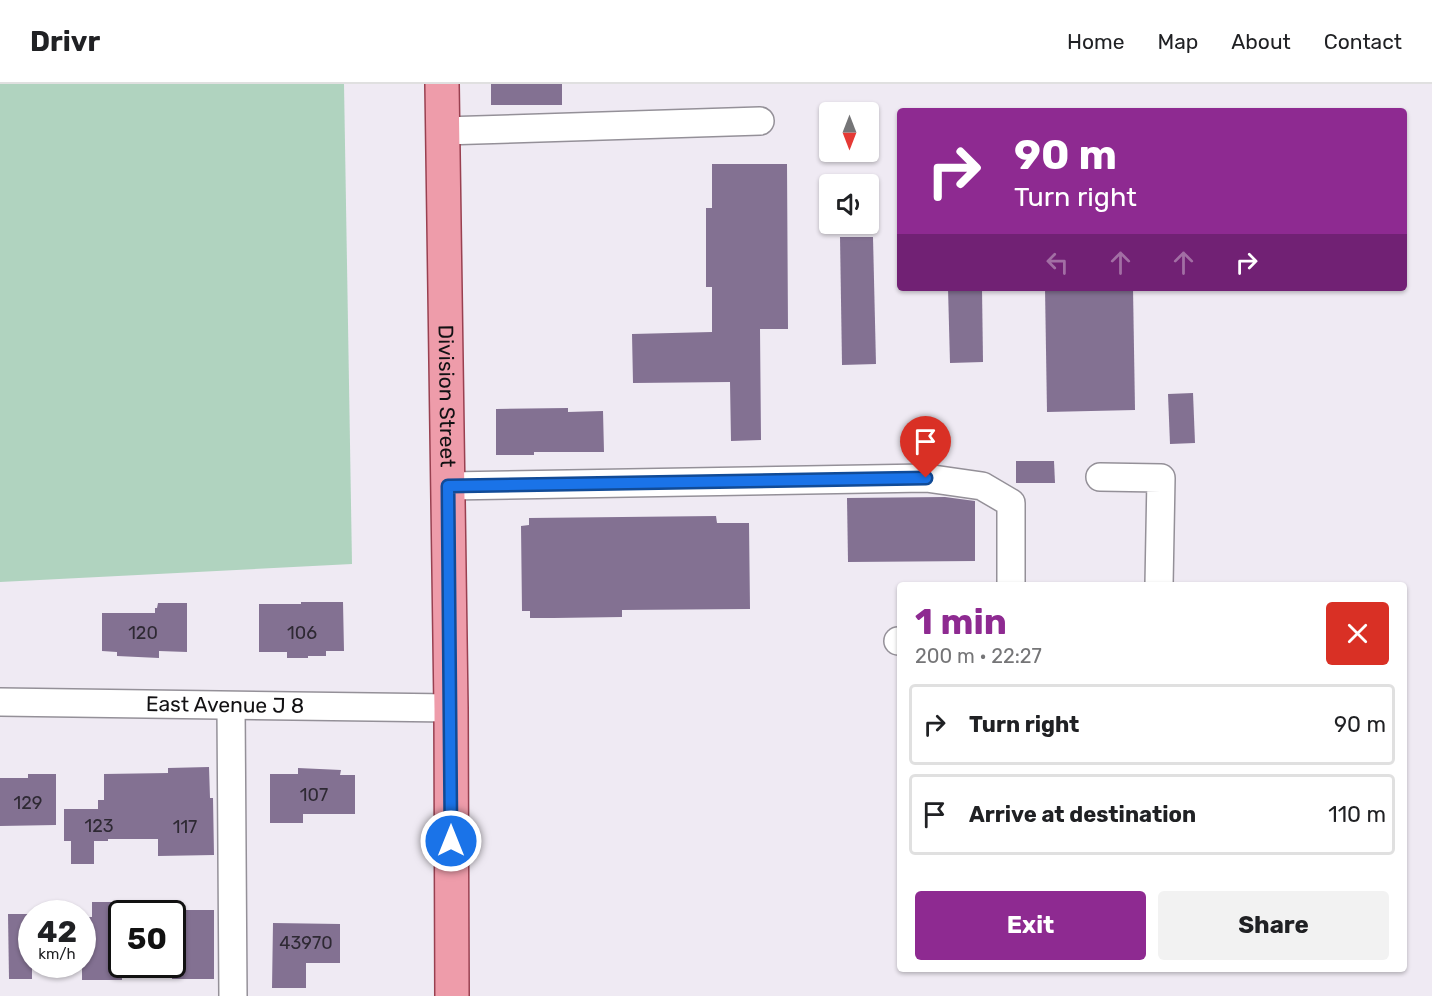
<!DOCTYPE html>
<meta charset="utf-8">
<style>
:root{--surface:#fff;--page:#f2f2f2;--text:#202124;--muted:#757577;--line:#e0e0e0;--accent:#8e2a91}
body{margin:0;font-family:Rubik,sans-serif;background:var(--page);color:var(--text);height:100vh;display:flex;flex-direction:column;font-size:22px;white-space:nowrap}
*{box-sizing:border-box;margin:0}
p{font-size:20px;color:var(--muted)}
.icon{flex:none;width:33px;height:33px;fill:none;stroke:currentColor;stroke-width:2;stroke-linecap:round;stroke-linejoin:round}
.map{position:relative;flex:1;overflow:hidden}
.sheet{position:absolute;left:897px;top:498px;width:510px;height:390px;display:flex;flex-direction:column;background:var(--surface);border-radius:6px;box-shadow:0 2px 4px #0004}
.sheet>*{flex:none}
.top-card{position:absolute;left:897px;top:24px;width:510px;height:183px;border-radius:6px;box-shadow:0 2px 4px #0004;background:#8e2a91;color:#fff;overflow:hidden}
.needle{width:39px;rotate:180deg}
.controls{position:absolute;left:819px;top:18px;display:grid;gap:12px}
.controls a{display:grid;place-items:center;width:60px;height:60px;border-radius:6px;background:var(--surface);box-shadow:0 2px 4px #0004;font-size:30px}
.speed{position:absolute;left:18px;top:816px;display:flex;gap:12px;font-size:30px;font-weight:700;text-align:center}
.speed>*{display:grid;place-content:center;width:78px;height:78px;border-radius:50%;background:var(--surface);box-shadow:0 2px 4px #0004;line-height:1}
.speed small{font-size:15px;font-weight:400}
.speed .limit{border:3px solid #111;border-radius:9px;background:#fff;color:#111}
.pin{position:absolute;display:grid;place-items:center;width:51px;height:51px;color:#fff;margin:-62px -26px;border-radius:50% 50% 50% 0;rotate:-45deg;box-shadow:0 0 6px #0007}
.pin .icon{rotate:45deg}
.me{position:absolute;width:66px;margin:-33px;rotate:0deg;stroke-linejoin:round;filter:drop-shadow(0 0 4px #0008)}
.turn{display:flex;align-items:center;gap:21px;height:126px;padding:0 18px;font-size:27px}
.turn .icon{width:78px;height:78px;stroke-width:2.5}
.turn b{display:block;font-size:42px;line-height:51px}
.lanes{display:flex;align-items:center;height:57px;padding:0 18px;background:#0003;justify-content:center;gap:30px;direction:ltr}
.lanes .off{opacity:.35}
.round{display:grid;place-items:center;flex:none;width:63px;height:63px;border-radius:6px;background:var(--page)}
.summary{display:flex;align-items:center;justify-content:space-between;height:102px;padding:0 18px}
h1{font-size:36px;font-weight:700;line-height:45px;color:var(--accent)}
.button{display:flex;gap:12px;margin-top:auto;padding:12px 18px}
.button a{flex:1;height:69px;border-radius:6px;background:var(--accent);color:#fff;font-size:24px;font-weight:700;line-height:69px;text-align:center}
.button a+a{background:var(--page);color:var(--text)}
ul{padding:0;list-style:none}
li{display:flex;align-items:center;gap:18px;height:81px;margin:0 12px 9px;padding:0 6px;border:3px solid var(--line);border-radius:6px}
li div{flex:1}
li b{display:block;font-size:22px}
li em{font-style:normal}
header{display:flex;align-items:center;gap:36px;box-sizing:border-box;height:84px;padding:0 30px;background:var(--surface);border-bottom:2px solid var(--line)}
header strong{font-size:28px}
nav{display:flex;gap:33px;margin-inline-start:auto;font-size:21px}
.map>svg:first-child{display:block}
.green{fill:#b0d3bf}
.building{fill:#837192}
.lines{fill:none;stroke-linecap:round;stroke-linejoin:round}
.minor-casing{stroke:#949098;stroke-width:30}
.major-casing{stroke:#994050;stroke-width:36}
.minor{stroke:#fff;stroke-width:27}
.major{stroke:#ee9caa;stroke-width:33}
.route-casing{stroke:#114b97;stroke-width:15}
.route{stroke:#1a73e8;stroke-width:10}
.labels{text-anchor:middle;stroke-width:6;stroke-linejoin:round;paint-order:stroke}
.number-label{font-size:18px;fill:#2e2933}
.street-label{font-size:21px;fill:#121113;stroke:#efeaf3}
</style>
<header>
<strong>Drivr</strong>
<nav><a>Home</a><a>Map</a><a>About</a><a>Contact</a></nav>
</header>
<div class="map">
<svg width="1432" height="912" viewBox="0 0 1432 912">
<rect width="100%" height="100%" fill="#efeaf3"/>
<!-- green -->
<path class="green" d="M 0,0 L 344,0 L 352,480 L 0,498 Z"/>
<!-- building -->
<g class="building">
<rect x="491" y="0" width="71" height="21"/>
<path d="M 712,80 L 787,80 L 788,245 L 760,245 L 761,356 L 731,357 L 730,298 L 633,299 L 632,250 L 712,248 L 712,203 L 706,203 L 706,124 L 712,124 Z"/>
<path d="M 840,153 L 873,153 L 876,280 L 842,281 Z"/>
<path d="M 948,204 L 982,204 L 983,278 L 950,279 Z"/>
<path d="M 1045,204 L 1133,204 L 1135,326 L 1047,328 Z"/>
<path d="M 1193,309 L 1195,359 L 1170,360 L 1168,310 Z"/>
<path d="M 568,324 L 568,328 L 603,327 L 604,368 L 534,368 L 534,371 L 496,371 L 496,325 Z"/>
<path d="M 1016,377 L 1054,377 L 1055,399 L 1016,399 Z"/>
<path d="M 945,413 L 975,417 L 975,477 L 848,478 L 847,414 Z"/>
<path d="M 716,432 L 717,439 L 749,439 L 750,525 L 622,526 L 622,533 L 554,534 L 530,534 L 530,527 L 522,527 L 521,442 L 529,441 L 529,434 Z"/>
<path d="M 301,518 L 343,518 L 344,567 L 326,567 L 326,572 L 308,572 L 308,574 L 287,574 L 287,568 L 259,568 L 259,520 L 301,520 Z"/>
<path d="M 158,519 L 187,519 L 187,568 L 159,567 L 159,574 L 117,572 L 117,568 L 102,567 L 102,529 L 155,529 L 155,524 L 157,524 Z"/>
<path d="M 209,683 L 210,714 L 213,714 L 214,771 L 158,772 L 158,755 L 108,755 L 108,757 L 94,757 L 94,780 L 71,780 L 71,757 L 64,757 L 64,725 L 98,725 L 98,716 L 104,716 L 104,690 L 168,689 L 168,684 Z"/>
<path d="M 298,684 L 341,686 L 340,691 L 355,691 L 355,730 L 303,730 L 303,739 L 270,739 L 270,690 L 298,690 Z"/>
<path d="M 28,690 L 56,690 L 56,741 L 0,742 L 0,694 L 28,694 Z"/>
<path d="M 92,818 L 122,818 L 122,896 L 82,896 L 82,833 L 92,833 Z"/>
<rect x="172" y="826" width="42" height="69"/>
<path d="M 8,830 L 32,830 L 32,895 L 9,895 Z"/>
<path d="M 273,839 L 340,840 L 340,879 L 306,879 L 306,904 L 272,904 Z"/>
</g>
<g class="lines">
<!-- minor casing -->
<g class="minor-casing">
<g id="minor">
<path d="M 443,47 L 760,37"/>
<path d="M 1100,393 L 1161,394 L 1159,501"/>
<path d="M 448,402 L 926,394 L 982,402 L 1011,419 L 1011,501"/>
<path d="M 898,557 L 900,557"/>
<path id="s1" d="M 0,618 L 451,624"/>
<path d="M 231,622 L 233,912"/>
</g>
</g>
<!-- major casing -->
<g class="major-casing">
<g id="major">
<path id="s2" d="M 442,0 L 451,624 L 452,912"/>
</g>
</g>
<!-- minor -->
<use href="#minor" class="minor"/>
<!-- major -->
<use href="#major" class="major"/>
</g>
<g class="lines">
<!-- route casing -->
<g class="route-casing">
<path id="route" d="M 451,757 L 448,402 L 926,394"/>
</g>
<!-- route -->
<use href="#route" class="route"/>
</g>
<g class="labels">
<!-- number labels -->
<g class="number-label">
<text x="143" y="555">120</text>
<text x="302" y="555">106</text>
<text x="314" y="717">107</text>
<text x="28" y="725">129</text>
<text x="99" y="748">123</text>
<text x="185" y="749">117</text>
<text x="306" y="865">43970</text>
</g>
<!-- street labels -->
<g class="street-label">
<text dy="7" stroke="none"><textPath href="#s2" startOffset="312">Division Street</textPath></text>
<text dy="7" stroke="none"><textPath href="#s1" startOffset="225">East Avenue J 8</textPath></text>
</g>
</g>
</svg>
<div class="controls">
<a><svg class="needle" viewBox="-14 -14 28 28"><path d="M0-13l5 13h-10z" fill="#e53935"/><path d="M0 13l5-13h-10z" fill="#757577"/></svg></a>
<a><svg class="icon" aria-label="sound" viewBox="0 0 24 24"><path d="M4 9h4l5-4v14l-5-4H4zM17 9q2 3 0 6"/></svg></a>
</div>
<div class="speed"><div>42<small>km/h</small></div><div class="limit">50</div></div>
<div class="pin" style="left:926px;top:394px;background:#d93025"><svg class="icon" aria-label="arrive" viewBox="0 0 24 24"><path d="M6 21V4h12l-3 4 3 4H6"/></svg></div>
<svg class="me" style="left:451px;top:757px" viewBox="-20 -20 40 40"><circle r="17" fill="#1a73e8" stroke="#fff" stroke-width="3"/><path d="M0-11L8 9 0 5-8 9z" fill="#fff"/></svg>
<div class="top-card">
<div class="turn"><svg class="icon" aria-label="right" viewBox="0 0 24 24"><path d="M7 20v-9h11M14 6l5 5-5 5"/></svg><div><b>90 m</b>Turn right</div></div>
<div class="lanes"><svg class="icon off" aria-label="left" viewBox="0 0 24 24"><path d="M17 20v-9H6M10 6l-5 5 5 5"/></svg><svg class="icon off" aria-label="ahead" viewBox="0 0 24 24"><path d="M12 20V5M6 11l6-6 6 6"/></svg><svg class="icon off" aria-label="ahead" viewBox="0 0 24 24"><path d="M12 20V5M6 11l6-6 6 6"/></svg><svg class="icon" aria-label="right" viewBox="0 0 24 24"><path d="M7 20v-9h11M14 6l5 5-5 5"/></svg></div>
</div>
<section class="sheet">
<div class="summary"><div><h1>1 min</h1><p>200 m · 22:27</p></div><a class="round" style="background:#d93025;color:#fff"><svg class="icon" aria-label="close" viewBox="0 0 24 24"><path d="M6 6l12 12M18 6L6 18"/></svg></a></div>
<ul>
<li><svg class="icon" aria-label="right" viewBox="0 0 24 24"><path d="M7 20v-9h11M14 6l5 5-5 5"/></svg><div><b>Turn right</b></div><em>90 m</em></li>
<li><svg class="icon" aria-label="arrive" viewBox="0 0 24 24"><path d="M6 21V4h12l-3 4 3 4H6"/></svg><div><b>Arrive at destination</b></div><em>110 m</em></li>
</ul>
<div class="button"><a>Exit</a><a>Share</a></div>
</section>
</div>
